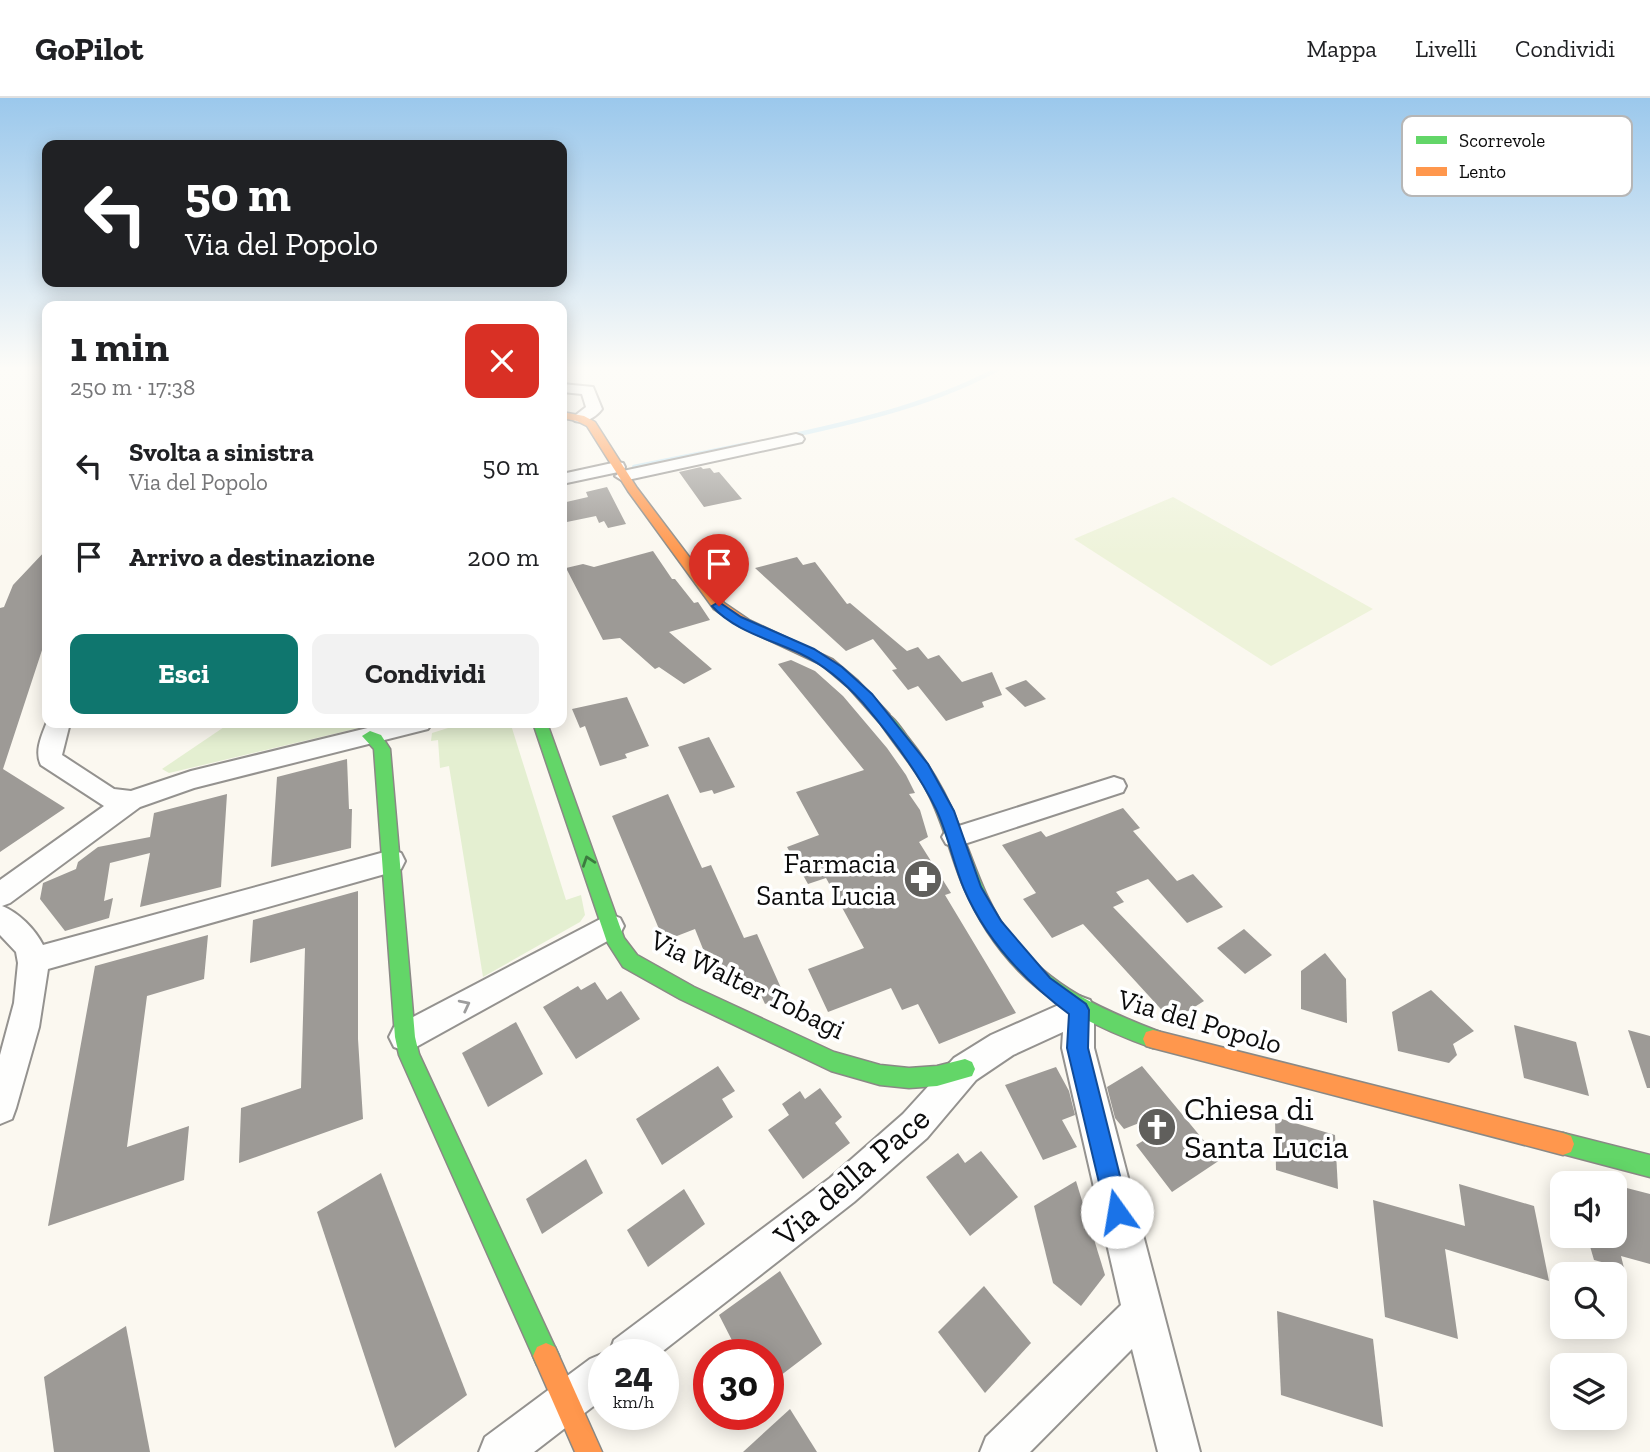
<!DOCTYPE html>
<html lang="it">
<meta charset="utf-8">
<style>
:root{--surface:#fff;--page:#f2f2f2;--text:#202124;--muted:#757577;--line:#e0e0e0;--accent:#0f766e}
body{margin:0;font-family:"Zilla Slab",serif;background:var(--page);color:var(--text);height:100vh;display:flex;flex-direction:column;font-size:26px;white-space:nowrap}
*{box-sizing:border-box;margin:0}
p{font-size:23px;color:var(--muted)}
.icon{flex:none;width:38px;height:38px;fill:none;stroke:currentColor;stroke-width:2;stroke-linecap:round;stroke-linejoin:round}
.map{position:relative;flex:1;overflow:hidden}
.details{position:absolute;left:42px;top:203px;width:525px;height:427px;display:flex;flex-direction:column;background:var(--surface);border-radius:14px;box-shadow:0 4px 18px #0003}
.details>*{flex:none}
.hud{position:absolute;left:42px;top:42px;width:525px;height:147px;border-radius:14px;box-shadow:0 4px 18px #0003;background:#202124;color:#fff;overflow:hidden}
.controls{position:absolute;left:1550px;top:1073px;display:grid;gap:14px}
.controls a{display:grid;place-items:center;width:77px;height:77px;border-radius:14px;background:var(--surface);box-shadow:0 4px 18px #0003;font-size:35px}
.speed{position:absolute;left:588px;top:1241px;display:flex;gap:14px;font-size:35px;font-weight:700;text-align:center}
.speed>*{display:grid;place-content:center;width:91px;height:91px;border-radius:50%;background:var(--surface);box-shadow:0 4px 18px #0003;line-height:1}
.speed small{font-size:18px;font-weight:400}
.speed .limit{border:10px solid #d22;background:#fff;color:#111}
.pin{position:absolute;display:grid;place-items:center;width:60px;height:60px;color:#fff;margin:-72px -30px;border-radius:50% 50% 50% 0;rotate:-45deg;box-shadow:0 0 7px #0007}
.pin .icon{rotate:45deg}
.me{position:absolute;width:77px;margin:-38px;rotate:347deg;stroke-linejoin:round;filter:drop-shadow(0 0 5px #0008)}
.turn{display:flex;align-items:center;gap:24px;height:147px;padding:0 28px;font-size:32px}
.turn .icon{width:91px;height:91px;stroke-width:2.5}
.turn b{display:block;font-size:49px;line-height:60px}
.round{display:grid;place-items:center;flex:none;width:74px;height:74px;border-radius:14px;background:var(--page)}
.summary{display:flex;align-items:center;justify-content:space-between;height:119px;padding:0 28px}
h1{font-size:42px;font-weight:800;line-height:52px}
.cta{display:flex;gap:14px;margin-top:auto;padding:14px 28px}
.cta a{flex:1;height:80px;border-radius:14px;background:var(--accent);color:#fff;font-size:28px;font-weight:800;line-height:80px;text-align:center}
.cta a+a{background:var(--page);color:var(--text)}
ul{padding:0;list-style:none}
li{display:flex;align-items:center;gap:21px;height:91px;padding:0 28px}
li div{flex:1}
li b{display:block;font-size:26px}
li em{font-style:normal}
header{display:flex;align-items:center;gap:42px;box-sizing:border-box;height:98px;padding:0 35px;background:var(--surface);border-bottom:2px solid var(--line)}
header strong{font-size:33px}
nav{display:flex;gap:38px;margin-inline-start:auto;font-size:24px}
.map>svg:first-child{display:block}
.green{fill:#e4efd1}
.pitch{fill:#eef3da}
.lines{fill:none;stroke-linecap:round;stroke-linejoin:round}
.stream{stroke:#c8e6f3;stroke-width:4.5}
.building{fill:#9d9a96}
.street-casing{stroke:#94928f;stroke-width:4}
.fast-casing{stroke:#8a8985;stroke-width:3}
.slow-casing{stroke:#8a8985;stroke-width:3}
.street{fill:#fefefd;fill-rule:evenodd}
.fast{fill:#63d668;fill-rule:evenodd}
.slow{fill:#ff974d;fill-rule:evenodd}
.oneway{stroke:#3c7b3f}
.oneway2{stroke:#9d9d9d}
.route{fill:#1a73e8;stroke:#114b97;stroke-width:2}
.labels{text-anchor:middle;stroke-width:7;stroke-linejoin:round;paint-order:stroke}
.poi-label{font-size:28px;fill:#0c0c0c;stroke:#fff;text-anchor:end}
.street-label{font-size:28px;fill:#0c0c0c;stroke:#fff}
.near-poi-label{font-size:33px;fill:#0c0c0c;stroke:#fff;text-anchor:start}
.near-street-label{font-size:33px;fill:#0c0c0c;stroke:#fff}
.key{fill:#fff;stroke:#b6b6b6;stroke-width:2}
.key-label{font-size:19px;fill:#0c0c0c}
</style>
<header>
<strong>GoPilot</strong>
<nav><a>Mappa</a><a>Livelli</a><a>Condividi</a></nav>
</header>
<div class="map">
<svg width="1650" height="1354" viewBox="0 0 1650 1354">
<rect width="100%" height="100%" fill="#fbf8f0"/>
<!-- green -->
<g class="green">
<path d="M 230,625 L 362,625 L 363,629 L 169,675 L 162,671 Z"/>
<path d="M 464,625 L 518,625 L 511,627 L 566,802 L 581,797 L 585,817 L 580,824 L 483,879 L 449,668 L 440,670 L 438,642 L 431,643 L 432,635 Z"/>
</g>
<!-- pitch -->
<path class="pitch" d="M 1173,399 L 1373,511 L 1271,568 L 1074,441 Z"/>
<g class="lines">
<!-- stream -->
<g class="stream">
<path d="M 790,338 C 863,322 937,305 1003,268"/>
<path d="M 634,369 L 748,346"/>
</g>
</g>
<!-- building -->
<g class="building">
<path d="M 701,369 L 703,371 L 710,370 L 714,375 L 719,374 L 742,401 L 704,409 L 679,374 Z"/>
<path d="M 607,389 L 626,426 L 608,430 L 604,423 L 599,425 L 596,418 L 562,425 L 562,405 L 588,399 L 586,394 Z"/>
<path d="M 47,451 L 47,537 L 3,671 L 65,710 L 0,754 L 0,510 L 4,509 L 13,487 Z"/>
<path d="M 653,453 L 672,481 L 675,481 L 694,505 L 698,504 L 710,522 L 669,534 L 712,571 L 684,586 L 659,569 L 655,571 L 620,540 L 603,542 L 566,470 L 583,466 L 594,469 Z"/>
<path d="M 797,459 L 803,467 L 815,464 L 847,506 L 850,505 L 907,553 L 918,549 L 928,561 L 939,557 L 962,584 L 992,574 L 1002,597 L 982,604 L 984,609 L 946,623 L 918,588 L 908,592 L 892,572 L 897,571 L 873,541 L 846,553 L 755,470 Z"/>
<path d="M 791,562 L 815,573 L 843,598 L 887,650 L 906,677 L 915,695 L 909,696 L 920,712 L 928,739 L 919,744 L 951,795 L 945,797 L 1016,915 L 939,946 L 918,906 L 902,912 L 891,890 L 828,914 L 808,871 L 864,850 L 826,780 L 808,786 L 787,749 L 819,737 L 796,694 L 864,672 L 778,566 Z"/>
<path d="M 1026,582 L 1046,601 L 1025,609 L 1005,590 Z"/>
<path d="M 627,599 L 649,648 L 625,656 L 627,660 L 600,668 L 585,628 L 580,630 L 572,611 Z"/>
<path d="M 709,639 L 735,689 L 714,696 L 712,692 L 700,695 L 678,649 Z"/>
<path d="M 347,661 L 349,711 L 352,711 L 351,750 L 271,769 L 277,679 Z"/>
<path d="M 227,696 L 221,789 L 140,809 L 150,755 L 110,765 L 104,803 L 113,800 L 109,820 L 65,833 L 40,801 L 43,785 L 76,771 L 78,764 L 98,749 L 150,739 L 154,715 Z"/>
<path d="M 668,696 L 702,770 L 711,767 L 744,840 L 757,836 L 785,899 L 765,906 L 759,893 L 746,898 L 740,896 L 735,884 L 730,886 L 726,877 L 715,881 L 695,831 L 664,843 L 612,718 Z"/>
<path d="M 1123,710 L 1140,730 L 1133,733 L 1177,783 L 1193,776 L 1223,809 L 1187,825 L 1148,781 L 1116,794 L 1124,804 L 1113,809 L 1204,903 L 1174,922 L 1170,921 L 1083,826 L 1052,840 L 1023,801 L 1036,795 L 1002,747 L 1041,733 L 1046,739 Z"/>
<path d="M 358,793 L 358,941 L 363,1021 L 239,1065 L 241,1010 L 301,990 L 305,850 L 250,865 L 253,822 Z"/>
<path d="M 1244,831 L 1272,857 L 1245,876 L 1217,850 Z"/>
<path d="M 208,837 L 204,881 L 147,898 L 127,1049 L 189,1028 L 184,1082 L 48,1128 L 95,868 Z"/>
<path d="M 1325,855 L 1346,881 L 1347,925 L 1301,911 L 1301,873 Z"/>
<path d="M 595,884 L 607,902 L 621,893 L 640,921 L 576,961 L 543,909 L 578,888 L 581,892 Z"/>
<path d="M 1431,892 L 1474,933 L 1453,946 L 1457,957 L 1449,965 L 1398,953 L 1392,914 Z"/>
<path d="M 516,924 L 543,976 L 488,1009 L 462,955 Z"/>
<path d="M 1514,927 L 1576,944 L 1589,998 L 1524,980 Z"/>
<path d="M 1628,932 L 1650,938 L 1650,990 L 1647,990 Z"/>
<path d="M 718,968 L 735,993 L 722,1001 L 733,1019 L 662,1067 L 636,1021 Z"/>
<path d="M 1142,968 L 1220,1062 L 1172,1094 L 1136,1047 L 1168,1028 L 1162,1016 L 1124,1031 L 1115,1020 L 1107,989 Z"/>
<path d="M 1056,969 L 1069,993 L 1075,1017 L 1062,1022 L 1077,1049 L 1043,1062 L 1005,987 Z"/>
<path d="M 820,990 L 842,1019 L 835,1025 L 850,1045 L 803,1081 L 768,1032 L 789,1017 L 782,1006 L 800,993 L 805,1001 Z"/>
<path d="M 1275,1019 L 1335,1037 L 1338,1091 L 1276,1072 Z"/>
<path d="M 981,1053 L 1018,1099 L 970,1138 L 926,1079 L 958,1055 L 965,1065 Z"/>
<path d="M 586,1061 L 603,1095 L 542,1136 L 526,1101 Z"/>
<path d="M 381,1075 L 467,1297 L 395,1350 L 317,1114 Z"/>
<path d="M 1076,1083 L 1105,1177 L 1081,1208 L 1053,1185 L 1034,1108 Z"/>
<path d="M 1459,1086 L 1534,1108 L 1549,1183 L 1445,1151 L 1458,1241 L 1385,1219 L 1373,1102 L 1465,1128 Z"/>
<path d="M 1615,1087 L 1650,1096 L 1650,1166 L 1621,1158 L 1624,1170 L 1594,1162 L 1587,1138 L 1615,1138 Z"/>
<path d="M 684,1091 L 705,1126 L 648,1169 L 627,1132 Z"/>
<path d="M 780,1173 L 822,1246 L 776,1281 L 768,1266 L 768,1256 L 739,1256 L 719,1217 Z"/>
<path d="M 984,1188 L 1031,1245 L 985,1295 L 938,1234 Z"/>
<path d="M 1277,1213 L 1373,1241 L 1383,1329 L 1281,1297 Z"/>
<path d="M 126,1228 L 150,1354 L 54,1354 L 44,1279 Z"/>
<path d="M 790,1311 L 817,1354 L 743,1354 Z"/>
</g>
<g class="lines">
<!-- street casing -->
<g class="street-casing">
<g id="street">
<path d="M 562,286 L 593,289 L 602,311 C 596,319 585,326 575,323 L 572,320 L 586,309 L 582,296 L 562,294 Z"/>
<path d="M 796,336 L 802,338 L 804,341 L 802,344 L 623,383 L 615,378 L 623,373 Z"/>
<path d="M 617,364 L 623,365 L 625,369 L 623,373 L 562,386 L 562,376 Z"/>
<path d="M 47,624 L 70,625 L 62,657 L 114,691 L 131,693 L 191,673 L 388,625 L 432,625 L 428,631 L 194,690 L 140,709 L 10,805 L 2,808 C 18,814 35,831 43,847 L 392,752 L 401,755 L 405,763 L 401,771 L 392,774 L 48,871 L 39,929 L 16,1010 L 12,1021 L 0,1026 L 0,957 L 14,905 L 18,865 L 16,854 L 0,837 L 0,782 L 104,708 L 41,667 C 34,653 42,637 47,624 Z"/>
<path d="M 1114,679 L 1123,682 L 1126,688 L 1123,694 L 955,749 L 946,746 L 942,739 L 946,732 Z"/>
<path d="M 610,816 L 620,820 L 624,828 L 620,836 L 416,949 L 405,953 L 394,949 L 389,939 L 394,929 Z"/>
<path d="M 1079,898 L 1090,902 L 1094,912 L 1094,950 L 1200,1354 L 1158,1354 L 1132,1251 L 1030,1354 L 980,1354 L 986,1339 L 1121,1207 L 1062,950 L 1063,934 L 1013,957 L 976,982 L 927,1040 L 854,1104 L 659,1256 L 609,1256 L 614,1242 L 830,1080 L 903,1016 L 954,960 L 991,937 Z"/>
<path d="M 604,1255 L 607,1256 L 604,1256 L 604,1300 L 534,1354 L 479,1354 L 485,1339 L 590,1261 Z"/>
</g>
</g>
<!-- fast casing -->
<g class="fast-casing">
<g id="fast">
<path d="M 884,615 C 894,618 900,629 906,637 C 927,663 945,692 957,723 C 974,763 984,803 1011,838 C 1049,889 1103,912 1160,934 L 1163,941 L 1160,948 L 1153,950 C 1062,918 1000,877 962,785 C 950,755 943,724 928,695 C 914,667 893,646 877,620 Z"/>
<path d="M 533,625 L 547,625 L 624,840 L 637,857 L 694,889 L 834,954 L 880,967 L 909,970 L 937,968 L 965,961 L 972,964 L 975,971 L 972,978 L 937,988 L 909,990 L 880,987 L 831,973 L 680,901 L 623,869 L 607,844 Z"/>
<path d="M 370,633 L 381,637 L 390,651 L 415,939 L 419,956 L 559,1258 L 555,1267 L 546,1271 L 537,1267 L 399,957 L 395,939 L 374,651 L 362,638 Z"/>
<path d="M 1563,1035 L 1650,1057 L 1650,1079 L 1555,1054 L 1552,1046 L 1555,1038 Z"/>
</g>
</g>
<!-- slow casing -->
<g class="slow-casing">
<g id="slow">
<path d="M 562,314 L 584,318 L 595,324 L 637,390 L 724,505 L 749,522 L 832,561 L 858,583 L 889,616 L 891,620 L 889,624 L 879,624 L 848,589 L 822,567 L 739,528 L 714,511 L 628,393 L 587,328 L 577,323 L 562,320 Z"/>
<path d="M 1153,932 L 1563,1035 L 1571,1038 L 1574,1046 L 1571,1054 L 1563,1057 L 1153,950 L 1146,948 L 1143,941 L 1146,934 Z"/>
<path d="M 546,1245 L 555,1249 L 602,1354 L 575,1354 L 533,1258 L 537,1249 Z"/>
</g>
</g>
<!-- street -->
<use href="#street" class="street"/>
<!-- fast -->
<use href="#fast" class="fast"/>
<!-- slow -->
<use href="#slow" class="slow"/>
</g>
<!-- one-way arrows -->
<defs><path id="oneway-chevron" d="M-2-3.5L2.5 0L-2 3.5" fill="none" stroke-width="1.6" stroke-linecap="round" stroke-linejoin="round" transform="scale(1.75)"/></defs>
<use class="oneway" href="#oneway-chevron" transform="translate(588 763) rotate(-109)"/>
<use class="oneway2" href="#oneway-chevron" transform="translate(465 907) rotate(-27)"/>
<!-- sky -->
<linearGradient id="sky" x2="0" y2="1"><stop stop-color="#9bc8ec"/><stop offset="0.59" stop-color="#fdfcf8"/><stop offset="1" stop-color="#fdfcf8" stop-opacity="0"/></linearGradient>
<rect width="1650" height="458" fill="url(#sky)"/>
<!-- route -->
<path class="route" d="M 719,504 L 741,519 L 814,551 L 842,569 L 872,596 L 928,666 L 954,713 L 981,789 L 1001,823 L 1050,880 L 1086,906 L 1089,912 L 1088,950 L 1129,1114 L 1126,1122 L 1117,1126 L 1109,1122 L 1106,1114 L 1067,950 L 1069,916 C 1026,884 986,842 964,791 C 953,765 948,736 936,711 C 917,672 891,638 863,605 C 846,586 824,567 801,556 C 772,542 734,533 712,508 Z"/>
<!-- icons -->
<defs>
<g id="pharmacy-disc" transform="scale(2.0125)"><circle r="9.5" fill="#605f5c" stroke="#fff"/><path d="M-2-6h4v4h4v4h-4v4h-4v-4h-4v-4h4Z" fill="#fff"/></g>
<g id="church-disc" transform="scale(2.0125)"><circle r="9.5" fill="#605f5c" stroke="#fff"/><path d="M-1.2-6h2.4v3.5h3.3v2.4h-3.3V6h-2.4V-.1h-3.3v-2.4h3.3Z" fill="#fff"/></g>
</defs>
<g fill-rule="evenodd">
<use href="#pharmacy-disc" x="923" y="781"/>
<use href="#church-disc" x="1157" y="1029"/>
</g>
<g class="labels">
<!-- poi labels -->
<g class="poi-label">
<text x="896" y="775">Farmacia<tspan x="896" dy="32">Santa Lucia</tspan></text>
</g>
<!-- street labels -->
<g class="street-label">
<text transform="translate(748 886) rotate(26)" y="10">Via Walter Tobagi</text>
<text transform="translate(1200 923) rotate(16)" y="10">Via del Popolo</text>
</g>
<!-- near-poi labels -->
<g class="near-poi-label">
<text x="1184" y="1022">Chiesa di<tspan x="1184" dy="38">Santa Lucia</tspan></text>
</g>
<!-- near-street labels -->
<g class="near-street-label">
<text transform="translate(851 1078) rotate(-41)" y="12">Via della Pace</text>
</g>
</g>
<!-- legend -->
<rect x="1402" y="18" width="230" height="80" rx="10" class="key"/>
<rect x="1416" y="38" width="31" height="8" fill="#63d668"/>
<rect x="1416" y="69" width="31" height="9" fill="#ff974d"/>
<g class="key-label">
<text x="1459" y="49">Scorrevole</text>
<text x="1459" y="80">Lento</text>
</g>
</svg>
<div class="controls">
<a><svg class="icon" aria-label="sound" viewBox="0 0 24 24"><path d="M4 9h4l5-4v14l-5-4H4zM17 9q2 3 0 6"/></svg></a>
<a><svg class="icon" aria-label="search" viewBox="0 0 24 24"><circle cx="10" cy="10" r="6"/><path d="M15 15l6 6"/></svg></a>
<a><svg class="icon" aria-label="layers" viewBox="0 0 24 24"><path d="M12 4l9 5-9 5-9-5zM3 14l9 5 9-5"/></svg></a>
</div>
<div class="speed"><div>24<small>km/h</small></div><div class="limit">30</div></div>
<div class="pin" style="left:719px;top:508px;background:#d93025"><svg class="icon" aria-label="arrive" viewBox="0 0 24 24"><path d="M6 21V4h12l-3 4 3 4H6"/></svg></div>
<svg class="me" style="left:1117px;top:1114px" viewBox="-20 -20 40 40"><circle r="19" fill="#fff"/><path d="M0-13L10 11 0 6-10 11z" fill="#1a73e8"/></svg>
<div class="hud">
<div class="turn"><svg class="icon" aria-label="left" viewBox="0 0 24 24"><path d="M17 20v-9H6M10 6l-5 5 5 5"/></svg><div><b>50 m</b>Via del Popolo</div></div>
</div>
<section class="details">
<div class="summary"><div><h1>1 min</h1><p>250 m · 17:38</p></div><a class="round" style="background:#d93025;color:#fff"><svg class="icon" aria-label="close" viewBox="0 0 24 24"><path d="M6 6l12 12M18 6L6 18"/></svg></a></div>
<ul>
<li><svg class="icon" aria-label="left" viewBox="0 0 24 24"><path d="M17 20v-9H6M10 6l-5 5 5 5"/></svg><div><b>Svolta a sinistra</b><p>Via del Popolo</p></div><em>50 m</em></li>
<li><svg class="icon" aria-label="arrive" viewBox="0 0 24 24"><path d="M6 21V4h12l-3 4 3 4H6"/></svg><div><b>Arrivo a destinazione</b></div><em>200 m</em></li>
</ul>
<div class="cta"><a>Esci</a><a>Condividi</a></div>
</section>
</div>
